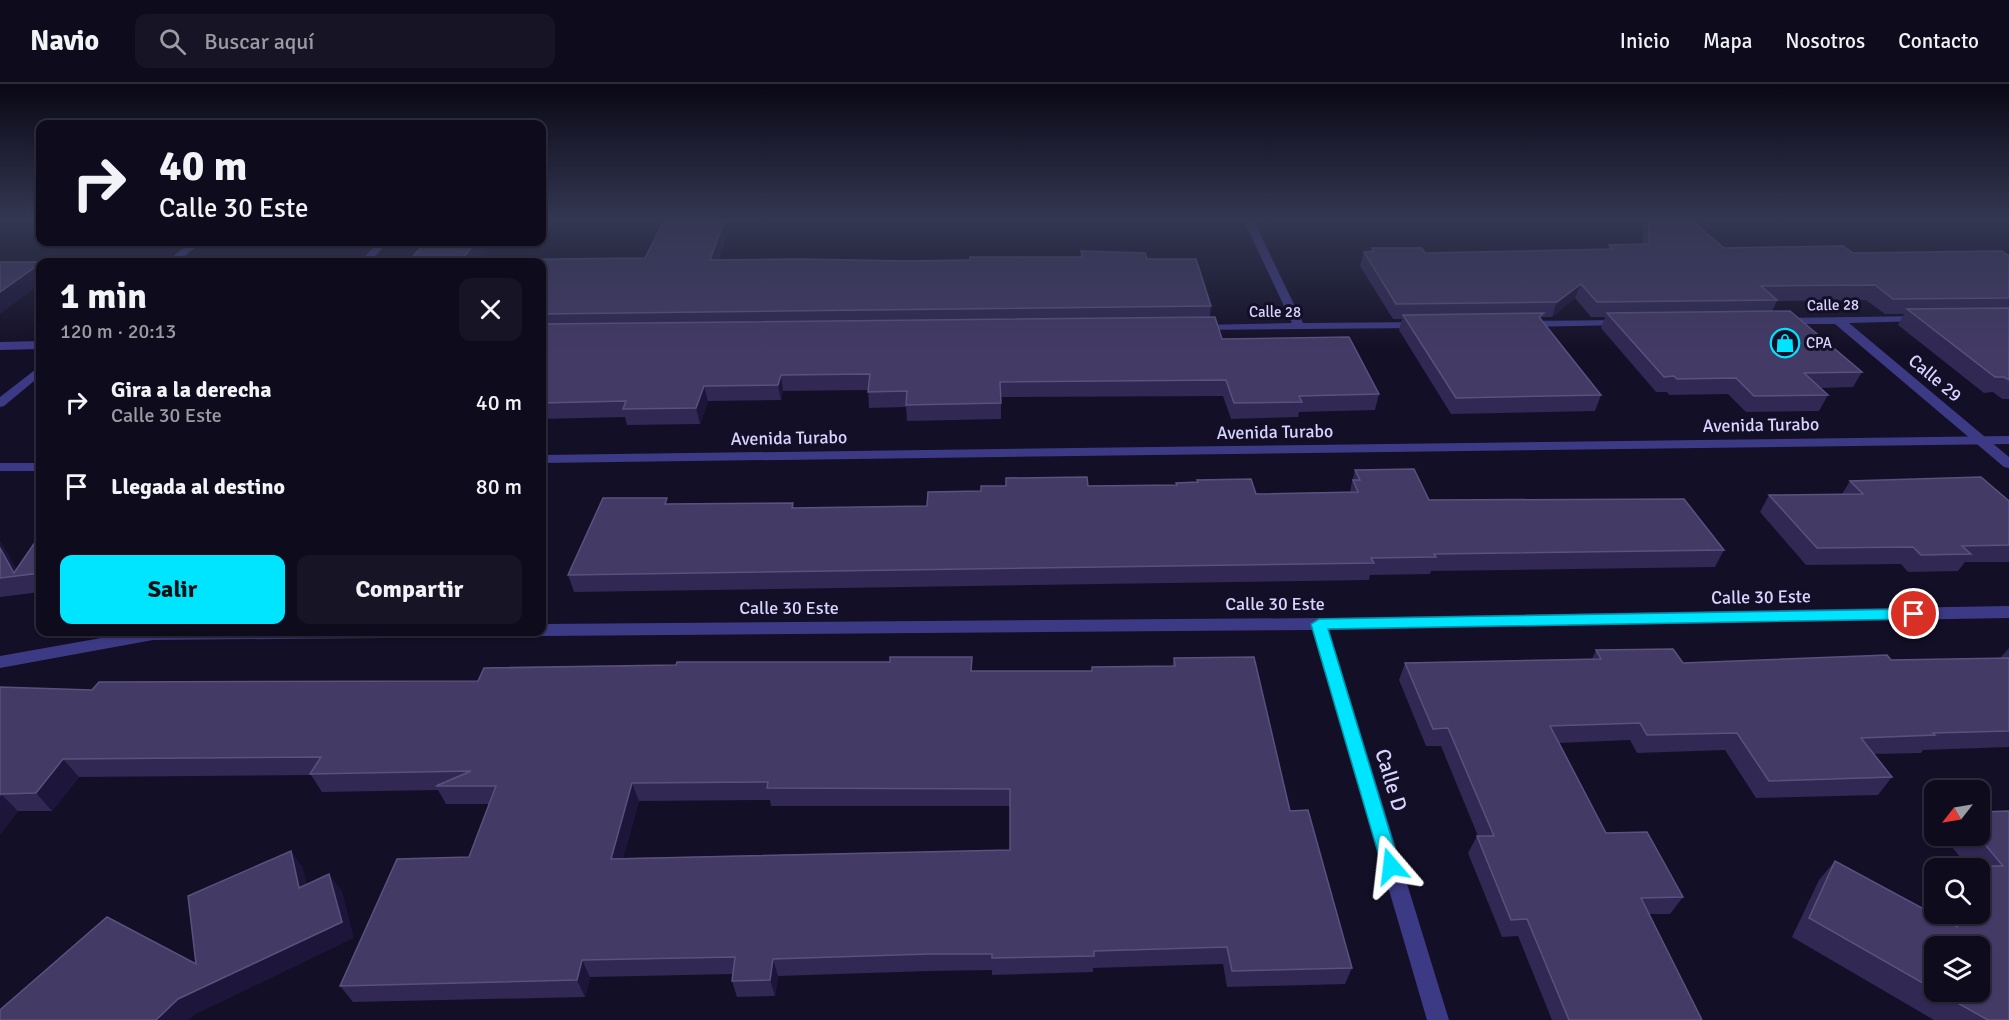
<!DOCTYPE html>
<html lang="es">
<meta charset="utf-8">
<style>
:root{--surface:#0e0b1c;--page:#171425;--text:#f1f3f6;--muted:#9b9ba3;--line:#2e2b3b;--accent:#00e5ff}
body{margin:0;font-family:Signika,sans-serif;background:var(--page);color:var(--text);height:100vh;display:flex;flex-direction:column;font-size:22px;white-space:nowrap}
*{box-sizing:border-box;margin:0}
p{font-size:20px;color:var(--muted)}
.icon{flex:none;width:33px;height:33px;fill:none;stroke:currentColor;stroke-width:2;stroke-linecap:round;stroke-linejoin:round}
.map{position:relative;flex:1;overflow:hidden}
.sheet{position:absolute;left:36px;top:174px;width:510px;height:378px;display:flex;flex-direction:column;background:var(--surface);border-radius:12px;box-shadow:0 2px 4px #0004,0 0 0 2px var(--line)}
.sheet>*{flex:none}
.banner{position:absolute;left:36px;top:36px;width:510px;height:126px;border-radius:12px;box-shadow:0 2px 4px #0004,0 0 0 2px var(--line);background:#0e0b1c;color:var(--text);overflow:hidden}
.needle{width:39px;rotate:239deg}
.fabs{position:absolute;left:1924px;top:696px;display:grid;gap:12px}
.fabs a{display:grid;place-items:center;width:66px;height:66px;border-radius:12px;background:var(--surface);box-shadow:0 2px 4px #0004,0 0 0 2px var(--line);font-size:30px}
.pin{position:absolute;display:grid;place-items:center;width:51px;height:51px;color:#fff;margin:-26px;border:3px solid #fff;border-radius:50%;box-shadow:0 2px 6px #0007}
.me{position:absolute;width:66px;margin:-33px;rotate:343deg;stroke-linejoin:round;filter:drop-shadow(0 0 4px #0008)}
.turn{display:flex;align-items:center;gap:21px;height:126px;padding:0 24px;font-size:27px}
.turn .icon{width:78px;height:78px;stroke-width:2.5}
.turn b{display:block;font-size:42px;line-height:51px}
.round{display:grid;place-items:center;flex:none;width:63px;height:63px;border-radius:12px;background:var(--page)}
.headline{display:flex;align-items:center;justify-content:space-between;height:102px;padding:0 24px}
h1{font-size:36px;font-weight:800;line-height:45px}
.action{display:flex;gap:12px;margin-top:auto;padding:12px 24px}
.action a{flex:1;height:69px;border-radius:12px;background:var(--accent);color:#111;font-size:24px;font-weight:800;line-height:69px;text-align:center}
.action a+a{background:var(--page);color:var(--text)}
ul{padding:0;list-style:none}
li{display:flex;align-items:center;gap:18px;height:84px;padding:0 24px}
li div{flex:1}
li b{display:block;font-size:22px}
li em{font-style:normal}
header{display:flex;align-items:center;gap:36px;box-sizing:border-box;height:84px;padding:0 30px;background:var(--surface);border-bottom:2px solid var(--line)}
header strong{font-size:28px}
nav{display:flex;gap:33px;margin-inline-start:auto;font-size:21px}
.search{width:420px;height:54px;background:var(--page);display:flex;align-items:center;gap:15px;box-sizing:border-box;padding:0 21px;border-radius:12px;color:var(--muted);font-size:22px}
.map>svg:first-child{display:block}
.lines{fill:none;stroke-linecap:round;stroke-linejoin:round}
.minor{fill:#3d3a85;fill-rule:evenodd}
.tertiary{fill:#3d3a85;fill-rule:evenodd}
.wall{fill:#312854;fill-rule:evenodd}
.shaded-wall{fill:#1d163a}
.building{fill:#433a66;stroke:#5a527e;stroke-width:1.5;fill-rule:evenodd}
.route{fill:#00e5ff;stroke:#0095a6;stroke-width:1.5}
.labels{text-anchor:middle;stroke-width:6;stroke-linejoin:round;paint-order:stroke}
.far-street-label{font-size:15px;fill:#d9d4ff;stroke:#130f26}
.far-poi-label{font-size:15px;fill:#d9d4ff;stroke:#130f26;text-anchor:start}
.street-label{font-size:18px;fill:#d9d4ff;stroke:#130f26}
.near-street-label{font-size:21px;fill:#d9d4ff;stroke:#130f26}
</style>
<header>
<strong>Navio</strong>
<div class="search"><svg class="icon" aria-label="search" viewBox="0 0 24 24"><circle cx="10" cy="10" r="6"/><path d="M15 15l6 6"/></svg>Buscar aquí</div>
<nav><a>Inicio</a><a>Mapa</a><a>Nosotros</a><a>Contacto</a></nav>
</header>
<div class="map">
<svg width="2009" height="936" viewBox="0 0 2009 936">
<rect width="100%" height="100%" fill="#130f26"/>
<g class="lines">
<!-- minor -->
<g class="minor">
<path d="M 1243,135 L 1253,135 L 1303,239 L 1421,238 L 1427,241 L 1421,244 L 1195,246 L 1193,244 L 1199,241 L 1292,239 Z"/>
<path d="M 378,158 L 388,158 L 370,178 L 360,178 Z"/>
<path d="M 1922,232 L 1928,235 L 1926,237 L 1849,239 L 2009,373 L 2009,384 L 2004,383 L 1835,240 L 1781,240 L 1775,237 L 1781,234 Z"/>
<path d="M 1622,236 L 1628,239 L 1626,241 L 1526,243 L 1520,240 L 1526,237 Z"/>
<path d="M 40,257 L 40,265 L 0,266 L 0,258 Z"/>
<path d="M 2009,522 L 2009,534 L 1329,546 L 1449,936 L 1427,936 L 1313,546 L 542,552 L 535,548 L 542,548 L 542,540 L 1319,534 Z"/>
<path d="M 135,548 L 396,548 L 394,552 L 388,554 L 153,556 L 0,584 L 0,572 Z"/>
</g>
<!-- tertiary -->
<g class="tertiary">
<path d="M 191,158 L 202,158 L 177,178 L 166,178 Z"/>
<path d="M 40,282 L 40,292 L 4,322 L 0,323 L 0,313 Z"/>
<path d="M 2009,352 L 2009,360 L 542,379 L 542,371 Z"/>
<rect x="0" y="379" width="40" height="8"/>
</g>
</g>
<!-- wall -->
<g class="wall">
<path d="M 665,135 L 732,135 L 718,176 L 907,177 L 1081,173 L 1081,167 L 1147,175 L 1211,222 L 1210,233 L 1222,255 L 1379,310 L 1375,326 L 1299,328 L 1298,333 L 1231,335 L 1223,312 L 1001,313 L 1001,335 L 907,337 L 906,323 L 869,324 L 868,306 L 783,307 L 781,316 L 708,317 L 700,340 L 627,341 L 625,333 L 542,335 L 542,178 L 645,174 Z"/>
<path d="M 1643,135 L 1690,135 L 1724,164 L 1853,169 L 2009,172 L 2009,315 L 2002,315 L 1993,308 L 1984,309 L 1898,241 L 1904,230 L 1885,230 L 1866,216 L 1777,217 L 1772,227 L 1862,288 L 1853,303 L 1820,304 L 1828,311 L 1819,327 L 1746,328 L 1728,310 L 1669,311 L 1667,308 L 1656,308 L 1601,244 L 1605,233 L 1591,233 L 1575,214 L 1552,233 L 1542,233 L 1541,236 L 1601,311 L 1595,327 L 1451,330 L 1399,246 L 1402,235 L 1393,235 L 1360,182 L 1364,168 L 1371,168 L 1372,164 L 1425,169 L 1568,166 L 1608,165 L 1609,161 L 1643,160 Z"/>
<path d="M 1355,386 L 1429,416 L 1724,466 L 1715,483 L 1431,487 L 1430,490 L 1370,491 L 1369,496 L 574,508 L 568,491 L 668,420 L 793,419 L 794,424 L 927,422 L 981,407 L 1006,402 L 1006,394 L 1088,402 L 1176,401 L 1176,399 L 1197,398 L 1197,396 L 1256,410 L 1350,408 L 1351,404 L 1351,402 Z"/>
<path d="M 1850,397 L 2009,417 L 2009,478 L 1965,478 L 1958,487 L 1908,488 L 1901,480 L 1806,481 L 1760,428 L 1769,411 L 1842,410 Z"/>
<path d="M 40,451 L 40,508 L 0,513 L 0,457 L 16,485 Z"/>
<path d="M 2009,564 L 2009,663 L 1923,666 L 1921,669 L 1874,670 L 1892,693 L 1878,711 L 1756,714 L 1725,666 L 1637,669 L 1630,656 L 1558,659 L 1606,749 L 1683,813 L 1670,830 L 1649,830 L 1702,936 L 1552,936 L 1518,852 L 1502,853 L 1468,769 L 1477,752 L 1478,752 L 1441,662 L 1426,662 L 1399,596 L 1405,579 L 1592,575 L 1596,566 L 1683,579 L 1891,576 L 2000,574 Z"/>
<path d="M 1174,574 L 1290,727 L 1352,884 L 1345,900 L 1227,903 L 1223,880 L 1093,884 L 1093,888 L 992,891 L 992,886 L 929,887 L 778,892 L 775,912 L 737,913 L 732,897 L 733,890 L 590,893 L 585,913 L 353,918 L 340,902 L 469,773 L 489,720 L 446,720 L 438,706 L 322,708 L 311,691 L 79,693 L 52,727 L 18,727 L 0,750 L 0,603 L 92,606 L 478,597 L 972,587 L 1092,587 L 1092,583 L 1172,582 ZM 770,716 L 771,722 L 1010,722 L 1010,766 L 623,774 L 639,717 Z"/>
<path d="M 2009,727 L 2009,936 L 1934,936 L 1792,853 L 1819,796 L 1835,777 L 1945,836 L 1947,830 L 1980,830 L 1980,784 L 1969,784 L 1943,752 L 1980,752 ZM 1935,862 L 1980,908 L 1935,908 Z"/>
</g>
<!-- shaded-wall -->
<g class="shaded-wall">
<path d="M 725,135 L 732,135 L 712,190 L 710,176 Z"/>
<path d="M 476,158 L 492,158 L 475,178 L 461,176 Z"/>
<path d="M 40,179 L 40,200 L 0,230 L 0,208 Z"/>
<path d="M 1581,200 L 1575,214 L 1552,233 L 1557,218 Z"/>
<path d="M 781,291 L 783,307 L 781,316 L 778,301 Z"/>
<path d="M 704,302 L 708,317 L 700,340 L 696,324 Z"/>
<path d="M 0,457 L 20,492 L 14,489 L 0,464 Z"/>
<path d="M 63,675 L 79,693 L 52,727 L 36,709 Z"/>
<path d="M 632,699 L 639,717 L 618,792 L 611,775 Z"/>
<path d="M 1,710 L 18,727 L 0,750 L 0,711 Z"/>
<path d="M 291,767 L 303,784 L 312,821 L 299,804 Z"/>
<path d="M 329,790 L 342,807 L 354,854 L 194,931 L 189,936 L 156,936 L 178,915 Z"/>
<path d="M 773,875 L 778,892 L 775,912 L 770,896 Z"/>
<path d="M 582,876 L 590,893 L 585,913 L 577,896 Z"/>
</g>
<!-- building -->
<g class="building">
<path d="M 665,135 L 725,135 L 710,176 L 798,175 L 907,177 L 970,176 L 970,173 L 1082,173 L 1081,167 L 1145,169 L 1147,175 L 1196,175 L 1211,222 L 542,230 L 542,178 L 408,178 L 426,158 L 476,158 L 461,176 L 645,174 Z"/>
<path d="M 1649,135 L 1690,135 L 1724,164 L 1843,162 L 1853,169 L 2002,167 L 2009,172 L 2009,214 L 1893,215 L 1875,201 L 1761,202 L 1777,216 L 1597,218 L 1581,200 L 1557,218 L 1396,220 L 1364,168 L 1374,167 L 1372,164 L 1422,164 L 1425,169 L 1568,166 L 1613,165 L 1609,161 L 1649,160 Z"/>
<path d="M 289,174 L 285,178 L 222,178 L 226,175 Z"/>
<path d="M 0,178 L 42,178 L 0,208 Z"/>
<path d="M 2009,224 L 2009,296 L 2004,293 L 1995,293 L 1907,225 Z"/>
<path d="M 1790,227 L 1862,288 L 1804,289 L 1828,311 L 1754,312 L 1736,294 L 1677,295 L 1674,292 L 1664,293 L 1607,229 Z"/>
<path d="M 1544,229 L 1539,233 L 1601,311 L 1456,314 L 1403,231 Z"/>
<path d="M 1215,233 L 1222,255 L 1349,253 L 1379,310 L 1299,312 L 1302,318 L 1234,319 L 1226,296 L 1000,298 L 1001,319 L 906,321 L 907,307 L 868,308 L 870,290 L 781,291 L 778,301 L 704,302 L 696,324 L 623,325 L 626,317 L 542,319 L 542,240 Z"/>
<path d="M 1414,385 L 1429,416 L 1684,415 L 1724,466 L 1434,470 L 1436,473 L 1371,474 L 1374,479 L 568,491 L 603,414 L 667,414 L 665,420 L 793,419 L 792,424 L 927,422 L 928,408 L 981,407 L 981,402 L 1006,402 L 1006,394 L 1087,393 L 1088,402 L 1177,401 L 1176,399 L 1198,398 L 1197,396 L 1251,395 L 1256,410 L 1358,408 L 1353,396 L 1360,396 L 1355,386 Z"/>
<path d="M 1981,393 L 2009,417 L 2009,461 L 1962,462 L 1971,470 L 1921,471 L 1913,463 L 1817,464 L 1769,411 L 1863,410 L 1850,397 Z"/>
<path d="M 40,451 L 40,489 L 0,494 L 0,464 L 14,489 Z"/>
<path d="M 1673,565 L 1683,579 L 1887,571 L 1891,576 L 2009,574 L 2009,647 L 1933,649 L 1935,651 L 1861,654 L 1892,693 L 1769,697 L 1737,649 L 1647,651 L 1640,639 L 1550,642 L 1606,749 L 1647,748 L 1683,813 L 1641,814 L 1702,936 L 1569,936 L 1527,835 L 1511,836 L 1477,752 L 1494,752 L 1448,644 L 1433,645 L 1405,579 L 1601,575 L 1596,566 Z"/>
<path d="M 890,573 L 972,573 L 971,587 L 1092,587 L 1092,583 L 1175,582 L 1174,574 L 1254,573 L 1290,727 L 1308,726 L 1352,884 L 1232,887 L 1227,863 L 1094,867 L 1094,872 L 992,874 L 992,870 L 928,870 L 773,875 L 770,896 L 732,897 L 735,873 L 582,876 L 577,896 L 340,902 L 397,775 L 469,773 L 496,702 L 436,702 L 471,687 L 310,690 L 321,673 L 63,675 L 36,709 L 1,710 L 0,711 L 0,603 L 92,606 L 99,598 L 478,597 L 484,584 L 676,581 L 677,578 L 890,578 ZM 768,698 L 767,704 L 1010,705 L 1010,766 L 611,775 L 632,699 Z"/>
<path d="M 2009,727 L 2009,936 L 1988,936 L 1938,908 L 1980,908 L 1980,862 L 1935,862 L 1935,906 L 1809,834 L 1835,777 L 1957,843 L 1961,830 L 1980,830 L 1980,784 L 1976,784 L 1977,782 L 2003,782 L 1978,752 L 1980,752 L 1980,728 Z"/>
<path d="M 291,767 L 299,804 L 329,790 L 342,838 L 178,915 L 156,936 L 0,936 L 0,926 L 107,833 L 196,880 L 188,812 Z"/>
</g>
<!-- sky -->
<linearGradient id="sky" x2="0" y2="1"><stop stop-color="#0a0815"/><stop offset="0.51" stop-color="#333752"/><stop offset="1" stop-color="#333752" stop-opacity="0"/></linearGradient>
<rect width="2009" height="266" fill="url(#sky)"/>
<!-- route -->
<path class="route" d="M 1914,525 L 1921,530 L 1914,535 L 1328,545 L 1400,782 L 1398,788 L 1391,790 L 1385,788 L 1382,782 L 1311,540 L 1319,535 Z"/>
<!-- icons -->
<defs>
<g id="shop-ring" transform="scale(1.5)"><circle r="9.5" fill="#130f26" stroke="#00e5ff" stroke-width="1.5"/><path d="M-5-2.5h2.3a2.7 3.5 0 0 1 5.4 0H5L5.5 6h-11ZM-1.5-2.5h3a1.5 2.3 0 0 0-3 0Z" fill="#00e5ff"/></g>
</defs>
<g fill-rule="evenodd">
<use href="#shop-ring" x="1785" y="259"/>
</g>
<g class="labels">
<!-- far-street labels -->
<g class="far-street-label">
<text transform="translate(1833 221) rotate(-1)" y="5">Calle 28</text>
<text x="1275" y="233">Calle 28</text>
</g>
<!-- far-poi labels -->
<g class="far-poi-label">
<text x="1806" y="264">CPA</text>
</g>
<!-- street labels -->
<g class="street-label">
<text transform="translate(1935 294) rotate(40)" y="6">Calle 29</text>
<text transform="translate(1761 341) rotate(-1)" y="6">Avenida Turabo</text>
<text transform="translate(1275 348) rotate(-1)" y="6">Avenida Turabo</text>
<text transform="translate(789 354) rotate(-1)" y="6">Avenida Turabo</text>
<text transform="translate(1761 513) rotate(-1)" y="6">Calle 30 Este</text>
<text x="1275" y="526">Calle 30 Este</text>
<text x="789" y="530">Calle 30 Este</text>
</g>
<!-- near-street labels -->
<g class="near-street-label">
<text transform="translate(1391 696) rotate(73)" y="7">Calle D</text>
</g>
</g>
</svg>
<div class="fabs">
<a><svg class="needle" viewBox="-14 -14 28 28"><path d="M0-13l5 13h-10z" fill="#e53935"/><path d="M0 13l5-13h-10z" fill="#9b9ba3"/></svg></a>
<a><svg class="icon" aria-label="search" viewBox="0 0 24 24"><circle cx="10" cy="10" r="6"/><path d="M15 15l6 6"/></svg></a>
<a><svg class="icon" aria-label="layers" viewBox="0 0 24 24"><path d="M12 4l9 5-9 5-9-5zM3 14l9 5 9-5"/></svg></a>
</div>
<div class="pin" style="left:1914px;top:530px;background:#d93025"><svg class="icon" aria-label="arrive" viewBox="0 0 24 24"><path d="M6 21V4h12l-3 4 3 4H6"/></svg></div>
<svg class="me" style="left:1391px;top:782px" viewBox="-20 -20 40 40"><path d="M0-17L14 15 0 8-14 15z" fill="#00e5ff" stroke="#fff" stroke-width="4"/></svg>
<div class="banner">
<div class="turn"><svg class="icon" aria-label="right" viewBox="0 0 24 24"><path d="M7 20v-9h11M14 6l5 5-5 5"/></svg><div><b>40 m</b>Calle 30 Este</div></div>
</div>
<section class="sheet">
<div class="headline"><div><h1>1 min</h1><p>120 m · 20:13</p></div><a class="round"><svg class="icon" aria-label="close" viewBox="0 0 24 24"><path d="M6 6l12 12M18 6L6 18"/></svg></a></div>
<ul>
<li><svg class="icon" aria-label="right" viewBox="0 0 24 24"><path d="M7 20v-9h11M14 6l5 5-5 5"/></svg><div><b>Gira a la derecha</b><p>Calle 30 Este</p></div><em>40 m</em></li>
<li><svg class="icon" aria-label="arrive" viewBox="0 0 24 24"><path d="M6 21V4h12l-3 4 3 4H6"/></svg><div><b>Llegada al destino</b></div><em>80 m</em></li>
</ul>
<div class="action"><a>Salir</a><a>Compartir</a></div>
</section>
</div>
